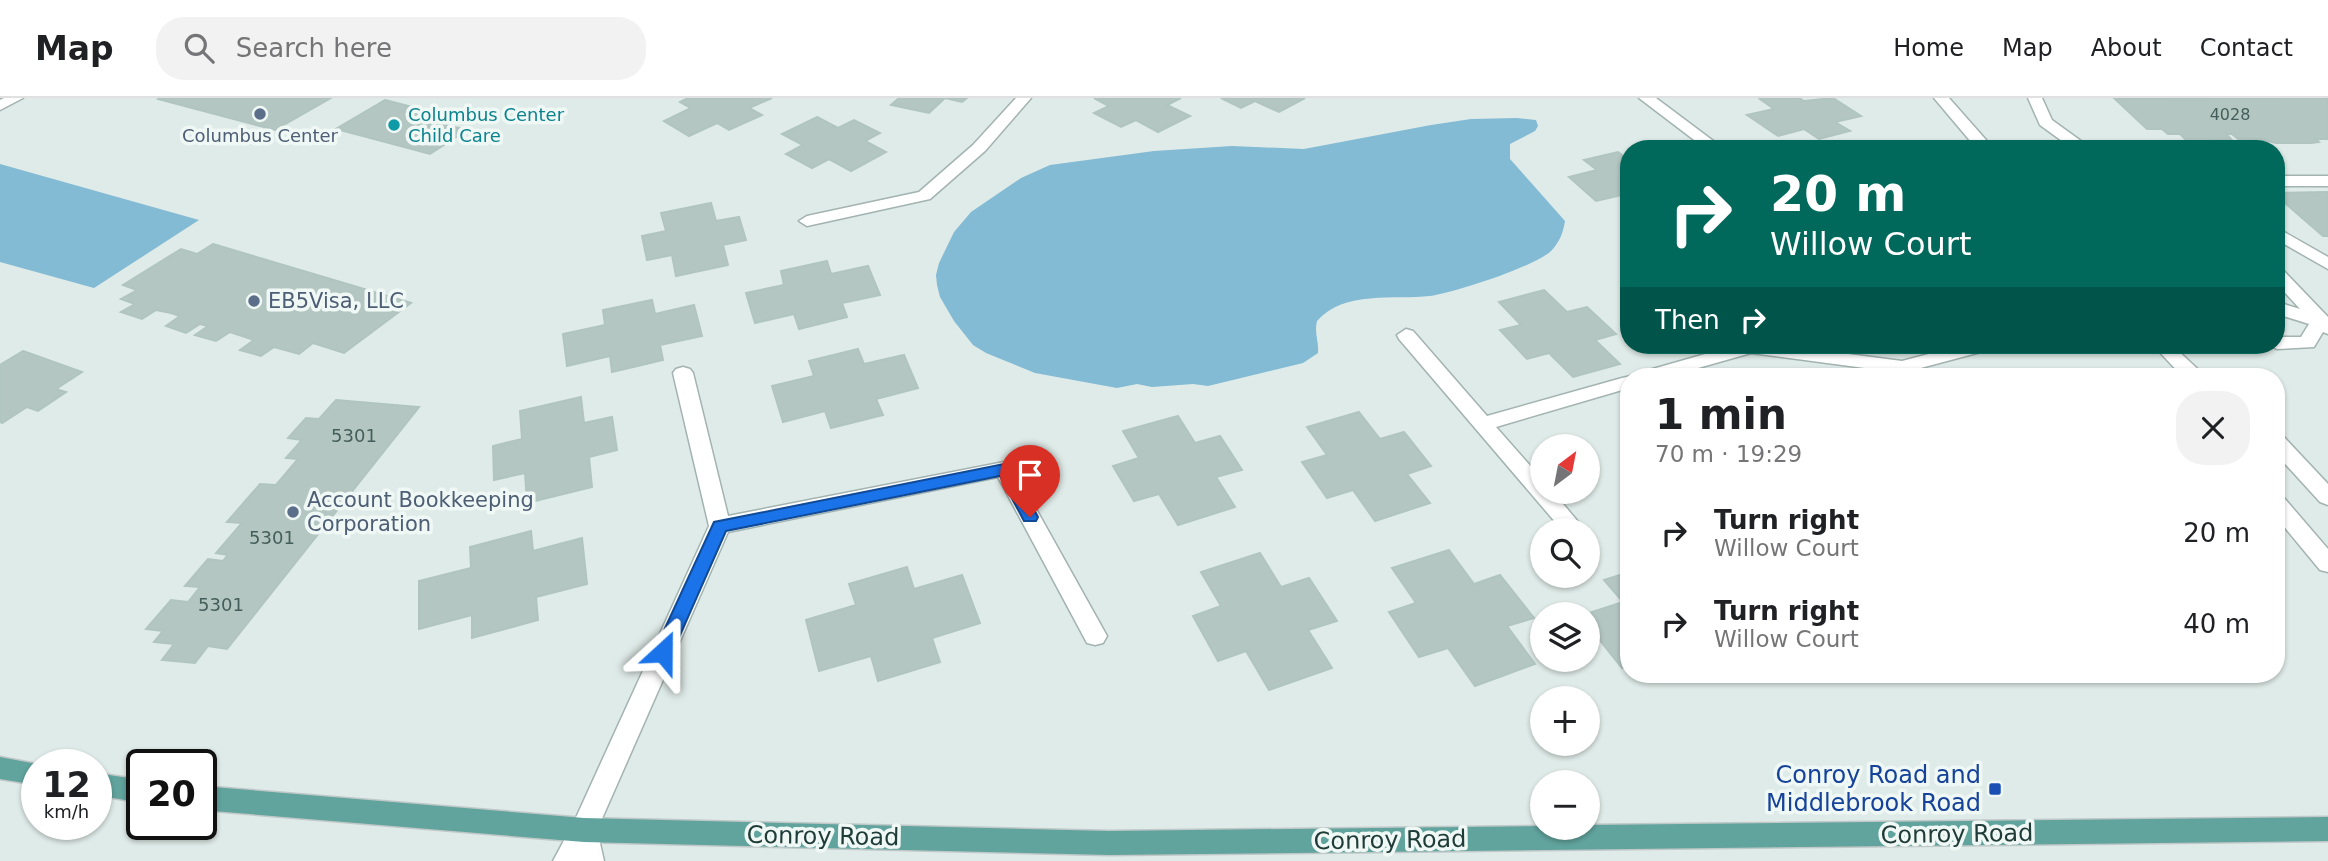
<!DOCTYPE html>
<meta charset="utf-8">
<style>
:root{--surface:#fff;--page:#f2f2f2;--text:#202124;--muted:#757577;--line:#e0e0e0}
body{margin:0;font-family:"DejaVu Sans",sans-serif;background:var(--page);color:var(--text);height:100vh;display:flex;flex-direction:column;font-size:26px;white-space:nowrap}
*{box-sizing:border-box;margin:0}
p{font-size:23px;color:var(--muted)}
.icon{flex:none;width:38px;height:38px;fill:none;stroke:currentColor;stroke-width:2;stroke-linecap:round;stroke-linejoin:round}
.map{position:relative;flex:1;overflow:hidden}
.side{position:absolute;left:1620px;top:270px;width:665px;height:315px;display:flex;flex-direction:column;background:var(--surface);border-radius:28px;box-shadow:0 2px 5px #0004}
.side>*{flex:none}
.guide{position:absolute;left:1620px;top:42px;width:665px;height:214px;border-radius:28px;box-shadow:0 2px 5px #0004;background:#00695c;color:#fff;overflow:hidden}
.needle{width:46px;rotate:32deg}
.buttons{position:absolute;left:1530px;top:336px;display:grid;gap:14px}
.buttons a{display:grid;place-items:center;width:70px;height:70px;border-radius:50%;background:var(--surface);box-shadow:0 2px 5px #0004;font-size:35px}
.speed{position:absolute;left:21px;top:651px;display:flex;gap:14px;font-size:35px;font-weight:700;text-align:center}
.speed>*{display:grid;place-content:center;width:91px;height:91px;border-radius:50%;background:var(--surface);box-shadow:0 2px 5px #0004;line-height:1}
.speed small{font-size:18px;font-weight:400}
.speed .limit{border:4px solid #111;border-radius:10px;background:#fff;color:#111}
.pin{position:absolute;display:grid;place-items:center;width:60px;height:60px;color:#fff;margin:-72px -30px;border-radius:50% 50% 50% 0;rotate:-45deg;box-shadow:0 0 7px #0007}
.pin .icon{rotate:45deg}
.me{position:absolute;width:77px;margin:-38px;rotate:24deg;stroke-linejoin:round;filter:drop-shadow(0 0 5px #0008)}
.turn{display:flex;align-items:center;gap:24px;height:147px;padding:0 35px;font-size:32px}
.turn .icon{width:91px;height:91px;stroke-width:2.5}
.turn b{display:block;font-size:49px;line-height:60px}
.then{display:flex;align-items:center;height:66px;padding:0 35px;background:#0003;gap:14px;font-size:26px}
.round{display:grid;place-items:center;flex:none;width:74px;height:74px;border-radius:28px;background:var(--page)}
.overview{display:flex;align-items:center;justify-content:space-between;height:119px;padding:0 35px}
h1{font-size:42px;font-weight:800;line-height:52px}
ul{padding:0;list-style:none}
li{display:flex;align-items:center;gap:21px;height:91px;padding:0 35px}
li div{flex:1}
li b{display:block;font-size:26px}
li em{font-style:normal}
header{display:flex;align-items:center;gap:42px;box-sizing:border-box;height:98px;padding:0 35px;background:var(--surface);border-bottom:2px solid var(--line)}
header strong{font-size:33px}
nav{display:flex;gap:38px;margin-inline-start:auto;font-size:24px}
.search{width:490px;height:63px;background:var(--page);display:flex;align-items:center;gap:18px;box-sizing:border-box;padding:0 24px;border-radius:28px;color:var(--muted);font-size:26px}
.map>svg:first-child{display:block}
.water{fill:#83bad4}
.building{fill:#b4c6c1;stroke:#b1c5c0;stroke-width:2}
.lines{fill:none;stroke-linecap:round;stroke-linejoin:round}
.minor-casing{stroke:#a2b3b0;stroke-width:3}
.major-casing{stroke:#c0c8c8;stroke-width:3}
.minor{fill:#fff;fill-rule:evenodd}
.major{fill:#61a39d;fill-rule:evenodd}
.route{fill:#1a73e8;stroke:#114b97;stroke-width:2}
.service-dot{fill:#5c6f8a;stroke:#eff8f5;stroke-width:2.5}
.culture-dot{fill:#0f9aa8;stroke:#eff8f5;stroke-width:2.5}
.transit-dot{fill:#1a4fb4;stroke:#eff8f5;stroke-width:2.5}
.labels{text-anchor:middle;stroke-width:7;stroke-linejoin:round;paint-order:stroke}
.far-number-label{font-size:16px;fill:#445e5b}
.far-culture-label{font-size:18px;fill:#0d838f;stroke:#eff8f5;text-anchor:start}
.far-service-label{font-size:18px;fill:#4e5e75;stroke:#eff8f5}
.number-label{font-size:18px;fill:#445e5b}
.service-label{font-size:21px;fill:#4e5e75;stroke:#eff8f5;text-anchor:start}
.near-transit-label{font-size:24px;fill:#164399;stroke:#eff8f5;text-anchor:end}
.near-street-label{font-size:24px;fill:#1f3c39;stroke:#eff8f5}
</style>
<header>
<strong>Map</strong>
<div class="search"><svg class="icon" aria-label="search" viewBox="0 0 24 24"><circle cx="10" cy="10" r="6"/><path d="M15 15l6 6"/></svg>Search here</div>
<nav><a>Home</a><a>Map</a><a>About</a><a>Contact</a></nav>
</header>
<div class="map">
<svg width="2328" height="763" viewBox="0 0 2328 763">
<rect width="100%" height="100%" fill="#dfebe8"/>
<!-- water -->
<g class="water">
<path d="M 1517,20 L 1536,22 L 1538,28 L 1535,33 L 1510,46 L 1510,61 L 1565,123 C 1563,135 1560,143 1552,152 C 1537,168 1453,195 1430,198 C 1394,202 1344,192 1317,223 C 1314,235 1319,243 1318,255 L 1303,265 L 1208,288 L 1193,286 L 1152,289 L 1137,286 L 1117,290 L 1035,275 L 986,255 L 973,247 L 954,223 L 940,199 L 937,187 L 936,177 L 939,165 L 954,134 L 971,114 L 1021,80 L 1050,67 L 1154,53 L 1232,48 L 1304,51 L 1431,27 L 1471,21 Z"/>
<path d="M 0,66 L 199,122 L 94,190 L 0,164 Z"/>
</g>
<!-- building -->
<g class="building">
<path d="M 331,0 L 275,32 L 158,1 L 159,0 Z"/>
<path d="M 688,0 L 772,0 L 749,10 L 762,17 L 729,32 L 717,25 L 689,38 L 664,23 L 691,10 L 680,4 Z"/>
<path d="M 899,0 L 967,0 L 962,4 L 945,0 L 929,15 L 891,7 Z"/>
<path d="M 1094,0 L 1181,0 L 1167,7 L 1190,18 L 1158,34 L 1136,22 L 1121,29 L 1094,15 L 1109,8 Z"/>
<path d="M 1221,0 L 1305,0 L 1279,14 L 1255,3 L 1241,10 Z"/>
<path d="M 1766,0 L 1799,0 L 1804,3 L 1833,0 L 1861,18 L 1835,24 L 1850,33 L 1819,41 L 1804,31 L 1778,38 L 1747,17 L 1774,11 L 1760,1 Z"/>
<path d="M 2328,0 L 2328,41 L 2316,41 L 2319,44 L 2311,45 L 2276,45 L 2261,41 L 2238,41 L 2232,36 L 2226,36 L 2232,42 L 2188,44 L 2180,36 L 2168,36 L 2162,31 L 2147,31 L 2115,1 Z"/>
<path d="M 385,2 L 439,16 L 429,23 L 467,32 L 430,56 L 336,31 Z"/>
<path d="M 817,19 L 838,30 L 854,22 L 880,35 L 865,43 L 886,54 L 851,73 L 829,61 L 812,70 L 786,56 L 803,47 L 782,36 Z"/>
<path d="M 1618,54 L 1629,62 L 1629,99 L 1626,96 L 1596,103 L 1569,79 L 1597,72 L 1584,62 Z"/>
<path d="M 2328,94 L 2328,138 L 2323,138 L 2277,98 L 2277,95 Z"/>
<path d="M 711,105 L 716,123 L 739,119 L 746,142 L 723,147 L 728,167 L 676,178 L 672,157 L 647,162 L 642,138 L 666,133 L 661,115 Z"/>
<path d="M 213,146 L 411,205 L 344,255 L 313,245 L 299,256 L 274,249 L 261,258 L 240,252 L 254,242 L 230,234 L 216,243 L 195,237 L 208,228 L 200,226 L 186,235 L 166,228 L 180,218 L 171,215 L 156,212 L 142,221 L 121,214 L 135,206 L 121,201 L 137,192 L 123,187 L 181,151 L 197,156 Z"/>
<path d="M 827,163 L 831,176 L 868,168 L 880,197 L 842,205 L 847,219 L 799,231 L 794,216 L 755,225 L 746,195 L 784,187 L 781,173 Z"/>
<path d="M 1544,192 L 1567,214 L 1587,209 L 1616,236 L 1595,242 L 1620,266 L 1573,279 L 1549,255 L 1527,261 L 1500,232 L 1521,227 L 1499,204 Z"/>
<path d="M 652,202 L 655,216 L 694,207 L 702,238 L 660,247 L 663,262 L 612,274 L 610,258 L 567,268 L 563,236 L 605,227 L 603,212 Z"/>
<path d="M 858,251 L 864,266 L 904,257 L 918,290 L 876,301 L 883,317 L 831,330 L 825,313 L 783,324 L 772,288 L 814,278 L 809,263 Z"/>
<path d="M 23,253 L 82,274 L 56,291 L 66,294 L 38,313 L 27,309 L 2,325 L 0,324 L 0,267 Z"/>
<path d="M 581,299 L 584,325 L 612,319 L 617,352 L 589,359 L 592,389 L 527,405 L 525,375 L 494,382 L 493,348 L 522,341 L 520,313 Z"/>
<path d="M 336,302 L 419,309 L 227,551 L 208,548 L 195,565 L 162,562 L 174,546 L 154,544 L 163,533 L 146,531 L 171,502 L 188,504 L 200,489 L 185,488 L 208,461 L 223,463 L 228,457 L 216,455 L 242,425 L 227,424 L 260,386 L 276,387 L 298,361 L 286,360 L 302,342 L 288,340 L 306,320 L 319,321 Z"/>
<path d="M 1359,314 L 1380,341 L 1404,334 L 1431,368 L 1407,376 L 1430,405 L 1375,423 L 1353,392 L 1327,400 L 1302,364 L 1327,357 L 1307,329 Z"/>
<path d="M 1178,318 L 1195,345 L 1220,338 L 1242,372 L 1216,379 L 1235,409 L 1178,427 L 1159,396 L 1134,403 L 1113,368 L 1139,360 L 1123,333 Z"/>
<path d="M 531,433 L 533,453 L 582,440 L 587,486 L 536,499 L 538,522 L 472,540 L 472,517 L 419,531 L 419,483 L 471,470 L 470,449 Z"/>
<path d="M 1449,452 L 1474,486 L 1500,477 L 1534,520 L 1507,528 L 1535,566 L 1475,588 L 1448,550 L 1419,559 L 1389,514 L 1416,505 L 1392,470 Z"/>
<path d="M 1260,455 L 1281,489 L 1309,480 L 1337,523 L 1308,532 L 1332,570 L 1269,592 L 1246,553 L 1218,563 L 1193,518 L 1221,508 L 1201,474 Z"/>
<path d="M 907,469 L 914,491 L 962,477 L 980,525 L 932,540 L 940,564 L 878,583 L 871,558 L 819,573 L 806,522 L 856,507 L 849,486 Z"/>
<path d="M 1629,474 L 1629,567 L 1622,570 L 1587,526 L 1586,516 L 1623,504 L 1604,482 Z"/>
</g>
<g class="lines">
<!-- minor casing -->
<g class="minor-casing">
<g id="minor">
<path d="M 4,0 L 23,0 L 0,12 L 0,2 Z"/>
<path d="M 1016,0 L 1031,0 L 985,53 L 930,101 L 807,128 L 799,123 L 807,118 L 919,94 L 973,47 Z"/>
<path d="M 1639,0 L 1656,0 L 1724,51 L 1706,51 Z"/>
<path d="M 1934,0 L 1949,0 L 1994,51 L 1977,51 Z"/>
<path d="M 2028,0 L 2042,0 L 2052,22 L 2092,51 L 2073,51 L 2040,27 Z"/>
<rect x="2277" y="78" width="51" height="10"/>
<path d="M 2277,130 L 2328,159 L 2328,171 L 2277,142 Z"/>
<path d="M 2277,171 L 2283,172 L 2328,219 L 2328,236 L 2323,234 L 2314,249 L 2277,251 L 2269,247 L 2277,247 L 2277,239 L 2301,239 L 2309,226 L 2277,216 L 2277,204 L 2300,211 L 2277,186 Z"/>
<path d="M 1406,231 L 1413,233 L 1487,318 L 1622,280 L 1631,278 L 1629,290 L 1496,329 L 1542,381 L 1542,394 L 1553,394 L 1585,432 L 1562,432 L 1399,241 L 1397,237 Z"/>
<path d="M 1737,247 L 1779,247 L 1902,263 L 1963,247 L 1994,247 L 1992,251 L 1902,275 L 1751,255 L 1670,278 L 1639,278 L 1642,274 Z"/>
<path d="M 2153,247 L 2172,247 L 2205,278 L 2182,278 Z"/>
<path d="M 683,269 L 690,271 L 693,275 L 728,418 L 1004,364 L 1011,366 L 1107,538 L 1103,545 L 1095,547 L 1087,545 L 998,379 L 728,434 L 597,732 L 604,763 L 553,763 L 574,724 L 709,428 L 673,275 L 676,271 Z"/>
<path d="M 2277,337 L 2284,339 L 2328,386 L 2328,407 L 2320,404 L 2277,357 Z"/>
<path d="M 2277,398 L 2285,401 L 2328,451 L 2328,474 L 2320,472 L 2277,420 Z"/>
</g>
</g>
<!-- major casing -->
<g class="major-casing">
<g id="major">
<path d="M 0,659 L 42,667 L 37,667 L 37,687 L 0,681 Z"/>
<path d="M 96,675 L 142,682 L 142,705 L 96,697 Z"/>
<path d="M 201,688 L 584,720 L 1109,733 L 1542,728 L 1587,730 L 1587,727 L 2328,719 L 2328,743 L 1109,757 L 584,744 L 201,712 Z"/>
</g>
</g>
<!-- minor -->
<use href="#minor" class="minor"/>
<!-- major -->
<use href="#major" class="major"/>
</g>
<!-- route -->
<path class="route" d="M 1004,366 L 1010,367 L 1038,419 L 1036,423 L 1024,423 L 1000,378 L 726,433 L 670,560 L 663,562 L 657,560 L 654,554 L 714,424 Z"/>
<!-- markers -->
<g class="service-dot">
<circle cx="260" cy="16" r="7"/>
<circle cx="254" cy="203" r="7"/>
<circle cx="293" cy="414" r="7"/>
</g>
<circle class="culture-dot" cx="394" cy="27" r="7"/>
<rect class="transit-dot" x="1988" y="684" width="14" height="14" rx="3.5"/>
<g class="labels">
<!-- far-number labels -->
<g class="far-number-label">
<text x="2230" y="22">4028</text>
</g>
<!-- far-culture labels -->
<g class="far-culture-label">
<text x="408" y="23">Columbus Center<tspan x="408" dy="21">Child Care</tspan></text>
</g>
<!-- far-service labels -->
<g class="far-service-label">
<text x="260" y="44">Columbus Center</text>
</g>
<!-- number labels -->
<g class="number-label">
<text x="354" y="344">5301</text>
<text x="272" y="446">5301</text>
<text x="221" y="513">5301</text>
</g>
<!-- service labels -->
<g class="service-label">
<text x="268" y="210">EB5Visa, LLC</text>
<text x="307" y="409">Account Bookkeeping<tspan x="307" dy="24">Corporation</tspan></text>
</g>
<!-- near-transit labels -->
<g class="near-transit-label">
<text x="1981" y="685">Conroy Road and<tspan x="1981" dy="28">Middlebrook Road</tspan></text>
</g>
<!-- near-street labels -->
<g class="near-street-label">
<text transform="translate(1957 736) rotate(-1)" y="8">Conroy Road</text>
<text transform="translate(823 738) rotate(1)" y="8">Conroy Road</text>
<text transform="translate(1390 742) rotate(-1)" y="8">Conroy Road</text>
</g>
</g>
</svg>
<div class="buttons">
<a><svg class="needle" viewBox="-14 -14 28 28"><path d="M0-13l5 13h-10z" fill="#e53935"/><path d="M0 13l5-13h-10z" fill="#757577"/></svg></a>
<a><svg class="icon" aria-label="search" viewBox="0 0 24 24"><circle cx="10" cy="10" r="6"/><path d="M15 15l6 6"/></svg></a>
<a><svg class="icon" aria-label="layers" viewBox="0 0 24 24"><path d="M12 4l9 5-9 5-9-5zM3 14l9 5 9-5"/></svg></a>
<a>+</a>
<a>−</a>
</div>
<div class="speed"><div>12<small>km/h</small></div><div class="limit">20</div></div>
<div class="pin" style="left:1030px;top:419px;background:#d93025"><svg class="icon" aria-label="arrive" viewBox="0 0 24 24"><path d="M6 21V4h12l-3 4 3 4H6"/></svg></div>
<svg class="me" style="left:663px;top:554px" viewBox="-20 -20 40 40"><path d="M0-17L14 15 0 8-14 15z" fill="#1a73e8" stroke="#fff" stroke-width="4"/></svg>
<div class="guide">
<div class="turn"><svg class="icon" aria-label="right" viewBox="0 0 24 24"><path d="M7 20v-9h11M14 6l5 5-5 5"/></svg><div><b>20 m</b>Willow Court</div></div>
<div class="then">Then<svg class="icon" aria-label="right" viewBox="0 0 24 24"><path d="M7 20v-9h11M14 6l5 5-5 5"/></svg></div>
</div>
<section class="side">
<div class="overview"><div><h1>1 min</h1><p>70 m · 19:29</p></div><a class="round"><svg class="icon" aria-label="close" viewBox="0 0 24 24"><path d="M6 6l12 12M18 6L6 18"/></svg></a></div>
<ul>
<li><svg class="icon" aria-label="right" viewBox="0 0 24 24"><path d="M7 20v-9h11M14 6l5 5-5 5"/></svg><div><b>Turn right</b><p>Willow Court</p></div><em>20 m</em></li>
<li><svg class="icon" aria-label="right" viewBox="0 0 24 24"><path d="M7 20v-9h11M14 6l5 5-5 5"/></svg><div><b>Turn right</b><p>Willow Court</p></div><em>40 m</em></li>
</ul>
</section>
</div>
